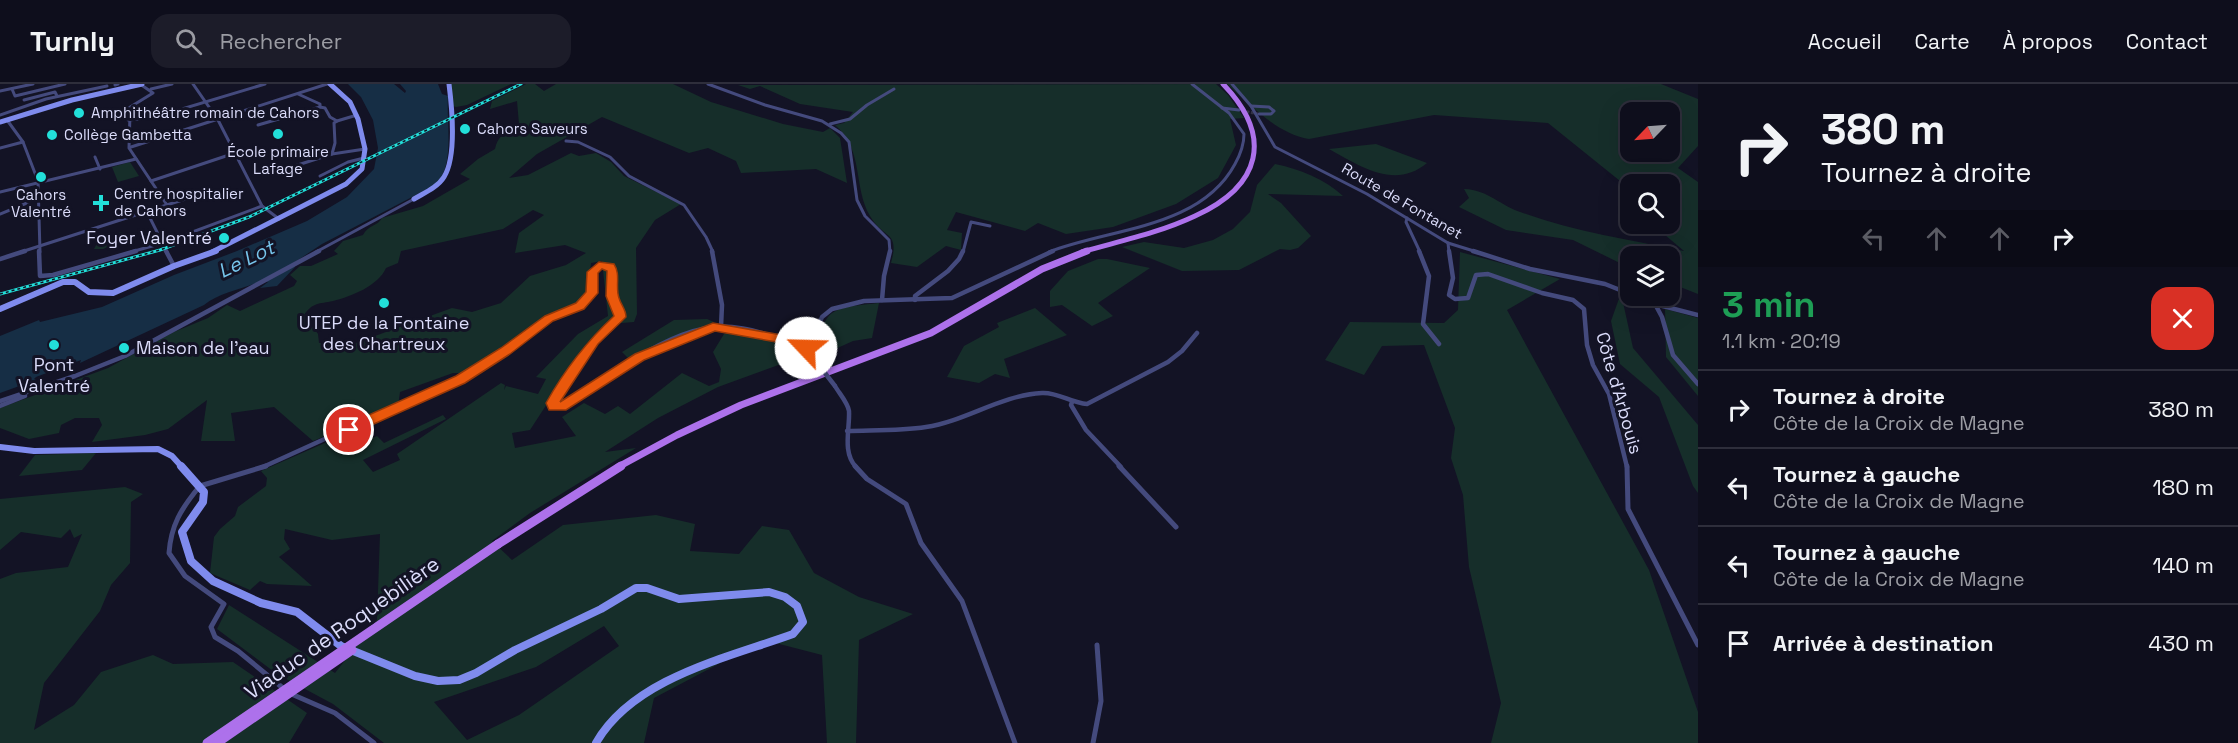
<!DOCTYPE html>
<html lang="fr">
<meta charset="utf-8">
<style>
:root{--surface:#0e0e1c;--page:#1c1c29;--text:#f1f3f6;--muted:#9b9ca3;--line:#2e2e3b}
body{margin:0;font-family:"Space Grotesk",sans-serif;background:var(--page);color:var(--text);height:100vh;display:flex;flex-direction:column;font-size:22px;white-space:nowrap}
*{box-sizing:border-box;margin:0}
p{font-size:20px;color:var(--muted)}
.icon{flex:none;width:33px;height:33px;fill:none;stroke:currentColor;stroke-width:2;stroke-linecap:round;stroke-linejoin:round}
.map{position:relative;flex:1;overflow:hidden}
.side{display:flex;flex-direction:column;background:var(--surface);width:540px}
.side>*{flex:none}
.top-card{background:#0e0e1c;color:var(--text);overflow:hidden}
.needle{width:39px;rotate:245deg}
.fabs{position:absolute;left:1620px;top:18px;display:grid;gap:12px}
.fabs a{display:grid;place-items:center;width:60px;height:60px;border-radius:12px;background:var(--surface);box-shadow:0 6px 24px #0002,0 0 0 2px var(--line);font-size:30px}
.pin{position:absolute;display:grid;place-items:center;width:51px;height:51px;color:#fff;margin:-26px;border:3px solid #fff;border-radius:50%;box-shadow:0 2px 6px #0007}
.me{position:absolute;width:66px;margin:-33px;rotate:294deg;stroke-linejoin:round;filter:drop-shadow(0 0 4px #0008)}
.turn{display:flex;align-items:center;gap:21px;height:126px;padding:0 24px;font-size:27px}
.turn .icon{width:78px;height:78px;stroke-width:2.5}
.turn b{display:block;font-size:42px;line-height:51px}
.lanes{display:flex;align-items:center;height:57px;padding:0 24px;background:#0003;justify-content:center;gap:30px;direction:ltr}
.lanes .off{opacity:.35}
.round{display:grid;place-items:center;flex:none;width:63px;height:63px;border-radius:18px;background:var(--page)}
.head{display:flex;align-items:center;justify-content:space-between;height:102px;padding:0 24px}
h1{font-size:36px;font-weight:600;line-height:45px;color:#1e9e55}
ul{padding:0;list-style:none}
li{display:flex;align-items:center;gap:18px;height:78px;padding:0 24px;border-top:2px solid var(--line)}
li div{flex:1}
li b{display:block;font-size:22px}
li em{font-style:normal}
header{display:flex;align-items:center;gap:36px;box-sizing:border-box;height:84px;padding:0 30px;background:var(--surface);border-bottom:2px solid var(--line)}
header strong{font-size:28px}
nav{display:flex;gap:33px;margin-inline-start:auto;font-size:21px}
.search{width:420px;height:54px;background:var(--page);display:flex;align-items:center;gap:15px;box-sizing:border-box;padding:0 21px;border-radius:18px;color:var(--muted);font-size:22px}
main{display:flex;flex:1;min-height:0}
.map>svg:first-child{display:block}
.green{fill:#162e2a;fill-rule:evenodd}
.water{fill:#162e45}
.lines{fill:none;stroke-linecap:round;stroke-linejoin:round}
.street-tunnel{stroke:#313145;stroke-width:3;stroke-dasharray:3 1.5;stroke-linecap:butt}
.street-far2{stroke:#444a7d;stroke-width:3}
.street-far1{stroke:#444a7d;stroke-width:4.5}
.street{stroke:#444a7d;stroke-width:5}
.secondary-far2{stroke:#7f8bed;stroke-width:5}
.secondary-far1{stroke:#7f8bed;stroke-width:6}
.secondary{stroke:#7f8bed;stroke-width:8}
.primary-far2{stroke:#ad71eb;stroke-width:5}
.primary-far1{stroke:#ad71eb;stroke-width:7}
.primary{stroke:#ad71eb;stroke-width:9}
.rail-casing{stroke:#22dfd9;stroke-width:3}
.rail{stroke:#131325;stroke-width:1.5;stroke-dasharray:3;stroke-linecap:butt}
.street-bridge{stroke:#444a7d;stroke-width:4.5}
.primary-bridge{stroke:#ad71eb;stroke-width:9}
.route{fill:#ea580c;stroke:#983908;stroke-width:1.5}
.poi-dot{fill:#22dfd9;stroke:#131325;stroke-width:2}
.labels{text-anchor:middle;stroke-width:6;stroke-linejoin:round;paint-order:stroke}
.far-poi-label{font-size:15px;fill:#dbdcfa;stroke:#131325;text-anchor:start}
.far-street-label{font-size:15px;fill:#dbdcfa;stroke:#131325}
.poi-label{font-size:18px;fill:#dbdcfa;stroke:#131325}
.street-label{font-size:18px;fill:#dbdcfa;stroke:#131325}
.water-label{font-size:20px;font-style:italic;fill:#77c5ec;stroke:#131325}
.near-street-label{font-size:21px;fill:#dbdcfa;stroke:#131325}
</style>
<header>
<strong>Turnly</strong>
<div class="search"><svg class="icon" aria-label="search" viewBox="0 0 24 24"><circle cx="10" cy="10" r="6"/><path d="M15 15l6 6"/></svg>Rechercher</div>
<nav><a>Accueil</a><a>Carte</a><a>À propos</a><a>Contact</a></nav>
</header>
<main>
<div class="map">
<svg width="1698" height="659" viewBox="0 0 1698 659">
<rect width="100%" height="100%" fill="#131325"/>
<!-- green -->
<g class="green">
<path d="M 450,0 L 511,0 L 467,21 L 456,23 L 453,22 Z"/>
<path d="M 526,0 L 535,0 L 544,7 L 556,0 L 673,0 L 711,18 L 783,40 L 823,48 L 830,44 L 840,54 L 847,99 L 816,85 L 741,89 L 736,77 L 708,64 L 689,69 L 602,33 L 537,70 L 509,94 L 528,91 L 571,69 L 579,72 L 596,69 L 611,78 L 624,92 L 681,120 L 655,136 L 636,164 L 637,230 L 634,238 L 609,240 L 586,260 L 530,346 L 512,349 L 515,364 L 576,352 L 562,333 L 584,319 L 605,330 L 618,322 L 630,330 L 682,289 L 709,302 L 719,298 L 721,285 L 713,268 L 724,250 L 730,247 C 766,253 788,253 815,280 L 795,277 L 781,280 L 718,303 L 658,334 L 605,368 L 636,364 L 530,429 L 492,457 L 512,476 L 563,441 L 656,431 L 695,440 L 690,467 L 739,470 L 762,442 L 789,446 L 814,489 L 859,513 L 913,530 L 859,556 L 856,659 L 827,659 L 822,571 L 764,556 L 654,614 L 644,659 L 384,659 L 333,620 L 277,590 L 217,545 L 229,521 L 335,589 L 377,536 L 380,450 L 332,456 L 285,445 L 284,455 L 290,465 L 279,473 L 312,502 L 267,500 L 260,497 L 250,506 L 210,489 L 214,453 L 220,445 L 235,432 L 238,423 L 266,402 L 267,394 L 261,387 L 343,351 L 351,363 L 377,352 L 384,359 L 443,331 L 446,335 L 363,376 L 373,388 L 400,376 L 397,370 L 501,299 L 505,301 L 504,306 L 506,302 L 538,310 L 546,295 L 536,293 L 578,250 L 608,232 L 602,177 L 591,179 L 588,205 L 580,217 L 574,222 L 545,232 L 466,289 L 453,289 L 400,308 L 398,322 L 313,357 L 274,323 L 231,329 L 235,357 L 201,357 L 207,316 L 168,345 L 145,351 L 92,358 L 102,341 L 99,334 L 75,334 L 61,341 L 59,349 L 29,355 L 0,344 L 0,324 L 108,284 L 174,248 L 208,234 L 227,221 L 240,227 L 294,202 L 297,197 L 290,191 L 300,182 L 311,182 L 338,170 L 334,167 L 343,157 L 363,151 C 368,141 378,142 382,134 L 423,122 L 470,95 L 460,90 L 478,75 L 495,65 C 498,50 508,48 519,40 L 517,17 L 490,25 L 492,17 ZM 533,126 L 544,131 L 519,149 L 515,169 L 565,161 L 586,169 L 566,181 L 530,192 L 501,219 L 472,228 L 452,224 L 353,260 L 319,259 L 318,250 L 304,231 C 313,218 319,220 333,217 C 352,212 378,202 386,184 L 398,179 L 401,167 L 503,145 ZM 604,542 L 619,562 L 519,631 L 467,656 L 434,618 L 536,583 Z"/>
<path d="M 1216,0 L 1228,11 L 1244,34 L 1230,35 L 1236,61 L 1218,94 L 1176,120 L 1113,143 L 1066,150 L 1038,139 L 1025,147 L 956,128 L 947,146 L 962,149 L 961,166 L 946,162 L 917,183 L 891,179 C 900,146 884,156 870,132 C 853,103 864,65 835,41 L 844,39 L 853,28 L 800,20 L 760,2 L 750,5 L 738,1 Z"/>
<path d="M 1227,0 L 1661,0 L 1698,15 L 1698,62 L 1678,84 L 1698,98 L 1698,210 L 1670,199 L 1670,172 L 1630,172 L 1630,184 L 1573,156 L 1506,146 L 1459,123 L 1469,114 L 1464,105 C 1489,106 1500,122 1523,129 C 1575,148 1630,156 1684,167 L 1652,140 L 1670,140 L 1670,100 L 1630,100 L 1630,105 L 1548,39 L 1434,31 L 1309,55 C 1277,50 1251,21 1227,0 ZM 1630,28 L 1670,28 L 1670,68 L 1630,68 Z"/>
<path d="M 1376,60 L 1427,79 C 1395,106 1360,82 1329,65 Z"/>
<path d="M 130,78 L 139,92 L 118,98 L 112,83 Z"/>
<path d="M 1275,80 C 1299,85 1325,95 1343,112 L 1268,110 L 1281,119 L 1311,152 L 1298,164 L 1290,166 L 1280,165 L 1239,186 L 1182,187 L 1122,163 L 1144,158 L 1184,164 L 1213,156 L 1233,145 L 1250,128 L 1257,101 Z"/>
<path d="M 122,148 L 133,152 L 103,165 L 94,165 C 98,155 112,150 122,148 Z"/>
<path d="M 1460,168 L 1560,195 L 1507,226 L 1649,486 L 1698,628 L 1698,659 L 1491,659 L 1501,619 L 1469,483 L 1463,411 L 1451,374 L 1455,344 L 1424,261 L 1382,262 L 1364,291 L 1325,276 L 1350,238 L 1444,239 L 1458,226 Z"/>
<path d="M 1098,175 L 1107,175 L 1150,184 L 1098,219 L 1113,232 L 1092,242 L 1062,221 L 1050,223 L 1050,207 L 1068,187 Z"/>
<path d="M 1621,209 L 1633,264 L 1698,341 L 1698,409 L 1693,402 L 1659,313 L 1620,280 L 1611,237 Z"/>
<path d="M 879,219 L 872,254 L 853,257 L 822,271 L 816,267 L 812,257 C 820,250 822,241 828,233 C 837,221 865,221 879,219 Z"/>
<path d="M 1035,224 L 1067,251 L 1004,275 L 1010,294 L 995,290 L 979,299 L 947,293 L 964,262 L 999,243 L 997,239 Z"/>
<path d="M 1665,225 L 1698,234 L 1698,312 L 1666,273 Z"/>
<path d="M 707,235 L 714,238 L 629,275 L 622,268 L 674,236 Z"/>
<path d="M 96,369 L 82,386 L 19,392 L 35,371 Z"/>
<path d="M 125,403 L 143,410 L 131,418 L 130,479 L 111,501 L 100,527 L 44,599 L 34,646 L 74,621 L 101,588 L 153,571 L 173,580 L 233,578 L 307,629 L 289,659 L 0,659 L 0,495 L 16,489 L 68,483 L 82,450 L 74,454 L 70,445 L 61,454 L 21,448 L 0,466 L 0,415 Z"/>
</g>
<!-- water -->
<path class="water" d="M 348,0 L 394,0 L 405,9 L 406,7 L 400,0 L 438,0 L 442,10 L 448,12 C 446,39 455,78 437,100 L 322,160 L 295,178 L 295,183 L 277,202 L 260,204 L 268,198 L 264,196 C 245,205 220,208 204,221 L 80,279 L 81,276 L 36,293 L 34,295 L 36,296 L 0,309 L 0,252 L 39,236 L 40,238 L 102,223 L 174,191 L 237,167 L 307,137 L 347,113 L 374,85 L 378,64 L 373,36 L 361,13 Z"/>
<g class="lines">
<!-- street-tunnel -->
<path class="street-tunnel" d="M 1242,27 L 1259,30"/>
<!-- street-far2 -->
<g class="street-far2">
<path d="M 140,0 L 153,9 L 127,25 L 130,30 L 129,64 L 167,121"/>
<path d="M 193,0 L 218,36 L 262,122 L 279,135"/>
<path d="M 708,0 L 765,21 L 822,37 L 841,49 L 849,58 L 857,116 L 865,132 L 889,156 L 890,168"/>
<path d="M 1232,0 L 1251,22 L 1275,63 L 1367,110 L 1448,159 L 1477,168"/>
<path d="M 115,1 L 118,0"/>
<path d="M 12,5 L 15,12 L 65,0"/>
<path d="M 151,5 L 172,0"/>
<path d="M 0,7 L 33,0"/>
<path d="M 298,10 L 320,20 L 320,23 L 325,24 L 330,33 L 337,37 L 334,39 L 335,59 L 332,70"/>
<path d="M 24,16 L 55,8 L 57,12"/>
<path d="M 1251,22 L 1269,23 L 1274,27 L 1271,30 L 1259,30"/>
<path d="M 1222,24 L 1239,26"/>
<path d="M 0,31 L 46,15 L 107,2"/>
<path d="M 7,36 L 23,58 L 38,97 L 40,168"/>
<path d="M 128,36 L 152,34 L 265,0"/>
<path d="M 337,37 L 357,31"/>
<path d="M 830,40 L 850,35 L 867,21 L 894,5"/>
<path d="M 258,41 L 320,23"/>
<path d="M 566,57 L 578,58 L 610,73 L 629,92 L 684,121 L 706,153 L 713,168"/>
<path d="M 131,63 L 327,0"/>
<path d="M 0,64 L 23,58"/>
<path d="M 95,73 L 100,85"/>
<path d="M 279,87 L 332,70 L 365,65"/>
<path d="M 320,92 L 348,78 L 364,74"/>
<path d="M 151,97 L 235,69"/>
<path d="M 0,108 L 136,75"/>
<path d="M 147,128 L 167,168"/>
<path d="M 0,130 L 39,114"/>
<path d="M 1407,134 L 1406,138 L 1420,168"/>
<path d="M 1448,159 L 1449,168"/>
<path d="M 21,168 L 204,109"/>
<path d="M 131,168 L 163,159 L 262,122"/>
<path d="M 316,168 L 414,115"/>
<path d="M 963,168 L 971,138 L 990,142"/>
<path d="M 1049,168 C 1110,144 1200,145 1235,80 C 1240,71 1244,61 1244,50 L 1229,29 L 1192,0"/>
</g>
<!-- street-far1 -->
<g class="street-far1">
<path d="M 39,167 L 40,192 L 53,191 L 136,167"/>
<path d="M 166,167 L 174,182"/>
<path d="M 712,167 L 722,221 L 721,243"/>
<path d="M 1419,167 L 1429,192 L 1423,240 L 1439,260"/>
<path d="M 1449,167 L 1453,194 L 1449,211 L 1455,215 L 1468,214 L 1476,191 L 1488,190 L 1542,209 L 1573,216 L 1584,225 L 1587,261 L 1593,281 L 1609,310 L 1627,383"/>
<path d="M 1473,167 L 1530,185 L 1605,200 L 1630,210"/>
<path d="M 0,175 L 25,167"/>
<path d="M 1635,212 L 1655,220 L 1698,231"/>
<path d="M 882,216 L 884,192 L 890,167"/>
<path d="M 915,216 L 915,212 L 948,187 L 959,175 L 963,167"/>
<path d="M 1655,220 L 1662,233 L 1673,271 L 1698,300"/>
<path d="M 805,259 L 817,245 L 822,233 L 832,225 L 864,217 L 952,214 L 1053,167"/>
<path d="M 805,259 L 818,280"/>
<path d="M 835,302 C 839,309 848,319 849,327 C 850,345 842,368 856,383"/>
<path d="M 0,317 L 75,292 L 125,272 L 319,167"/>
<path d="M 1072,318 L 1071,321 L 1086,346 L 1121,383"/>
<path d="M 0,322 L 25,312"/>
<path d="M 847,347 C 873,346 901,347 926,343 C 966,337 1001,311 1042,309 C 1058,308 1071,319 1087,320 L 1168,278 L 1182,267 L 1197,249"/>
<path d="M 263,383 L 472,288 L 548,235 L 581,221 L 591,207 L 593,188 L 599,182 L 609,182 L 611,186 L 612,211 L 620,233 L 599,252 L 557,311 L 552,319 L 554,322 C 578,320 598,299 617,286 C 644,268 682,246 714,243 C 745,240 775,255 805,259"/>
</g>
<!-- street -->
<g class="street">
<path d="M 855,382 L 867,395 L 906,420 L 921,459 L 962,517 L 1015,659"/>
<path d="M 1119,382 L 1176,443"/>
<path d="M 1627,382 L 1628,425 L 1698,561"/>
<path d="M 200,402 L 266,382"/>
<path d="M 199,403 C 181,425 171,441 169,469 L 185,492 L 224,520 L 211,543 L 215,553 L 238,567 L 289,609 L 335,629 L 374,659"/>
<path d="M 1093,659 L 1101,617 L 1097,561"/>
</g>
<!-- secondary-far2 -->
<g class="secondary-far2">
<path d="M 0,38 L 72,16 L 142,0"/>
<path d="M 414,115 C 424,109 438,103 444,93 C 457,72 452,24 449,0"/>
<path d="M 212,168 L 346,100 L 362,85 L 365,65 L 358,35 L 350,18 L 330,0"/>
</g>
<!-- secondary-far1 -->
<g class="secondary-far1">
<path d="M 0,225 L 63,198 L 75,198 L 89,208 L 113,209 L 174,182 L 216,167"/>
<path d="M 0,363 L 34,367 L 158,365 L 172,372 L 182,383"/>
</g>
<!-- secondary -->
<path class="secondary" d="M 181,382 L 204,408 L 203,418 L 182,448 L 191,477 L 213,497 L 261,519 L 297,528 L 341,562 L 415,592 L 438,597 L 459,596 L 476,589 L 515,566 L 601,525 L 636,504 L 647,504 L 679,515 L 769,508 L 785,513 L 797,522 L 803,538 L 793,550 C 727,574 633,594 596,659"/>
<!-- primary-far2 -->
<path class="primary-far2" d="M 1082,168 C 1120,157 1159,149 1195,132 C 1261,102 1274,53 1223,0"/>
<!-- primary-far1 -->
<path class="primary-far1" d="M 618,383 L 677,351 L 741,321 L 931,249 L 1042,185 L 1087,167"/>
<!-- primary -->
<path class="primary" d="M 498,460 L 621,382"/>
<!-- rail casing -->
<g class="rail-casing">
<path id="rail" d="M 0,210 L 160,166 L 249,133 L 521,0"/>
</g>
<!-- rail -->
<use href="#rail" class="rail"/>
<!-- street-bridge -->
<path class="street-bridge" d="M 818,280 L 835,302"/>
<!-- primary-bridge -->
<g class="primary-bridge">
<path d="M 207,659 L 498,460"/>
<path d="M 217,659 L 352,566"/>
</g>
</g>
<!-- route -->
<path class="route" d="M 599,178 L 614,180 C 621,191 615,202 619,214 C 621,221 626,225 626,233 L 598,260 L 560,318 L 635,270 L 713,239 L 805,255 L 809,256 L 812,264 L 806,268 L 802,267 L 799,262 L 715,247 L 644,276 L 566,326 L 549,326 L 546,319 C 564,287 587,257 614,232 L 606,212 L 607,187 L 602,185 L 598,189 L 598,209 L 584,225 L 553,237 L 510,270 L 465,299 L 354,349 L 344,349 L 342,346 L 344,342 L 456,292 L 501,264 L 545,232 L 576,219 L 586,208 L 587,188 Z"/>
<!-- markers -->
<g class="poi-dot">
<circle cx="79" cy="29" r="6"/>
<circle cx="465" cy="45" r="6"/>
<circle cx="278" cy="50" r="6"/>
<circle cx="52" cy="51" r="6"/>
<circle cx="41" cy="93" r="6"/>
<path d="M98 110h6v6h6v6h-6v6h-6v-6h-6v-6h6z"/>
<circle cx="224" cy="154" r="6"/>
<circle cx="384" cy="219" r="6"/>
<circle cx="54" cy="261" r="6"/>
<circle cx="124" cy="264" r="6"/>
</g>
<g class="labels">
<!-- far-poi labels -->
<g class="far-poi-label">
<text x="91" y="34">Amphithéâtre romain de Cahors</text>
<text x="477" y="50">Cahors Saveurs</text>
<text x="64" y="56">Collège Gambetta</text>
<text x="278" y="73" text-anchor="middle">École primaire<tspan x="278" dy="17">Lafage</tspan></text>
<text x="114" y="115">Centre hospitalier<tspan x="114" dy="17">de Cahors</tspan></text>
<text x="41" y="116" text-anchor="middle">Cahors<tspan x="41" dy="17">Valentré</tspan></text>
</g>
<!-- far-street labels -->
<g class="far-street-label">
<text transform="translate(1402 117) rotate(30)" y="5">Route de Fontanet</text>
</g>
<!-- poi labels -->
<g class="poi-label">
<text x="212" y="160" text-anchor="end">Foyer Valentré</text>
<text x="384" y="245">UTEP de la Fontaine<tspan x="384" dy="21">des Chartreux</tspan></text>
<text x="136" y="270" text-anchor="start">Maison de l'eau</text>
<text x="54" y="287">Pont<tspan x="54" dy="21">Valentré</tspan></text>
</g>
<!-- street labels -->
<g class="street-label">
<text transform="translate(1619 309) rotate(74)" y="6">Côte d'Arbouis</text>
</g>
<!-- water labels -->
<g class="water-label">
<text transform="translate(246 175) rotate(-26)" y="7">Le Lot</text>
</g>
<!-- near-street labels -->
<g class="near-street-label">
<text transform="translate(342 544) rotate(-35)" y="7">Viaduc de Roquebilière</text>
</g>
</g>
</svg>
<div class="fabs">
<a><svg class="needle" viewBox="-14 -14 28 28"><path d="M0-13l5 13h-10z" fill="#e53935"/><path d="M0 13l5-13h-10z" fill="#9b9ca3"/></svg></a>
<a><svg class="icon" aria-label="search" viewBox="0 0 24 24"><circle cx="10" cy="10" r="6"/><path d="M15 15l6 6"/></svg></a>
<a><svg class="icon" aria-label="layers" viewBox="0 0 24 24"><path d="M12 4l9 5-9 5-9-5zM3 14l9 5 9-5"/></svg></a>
</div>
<div class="pin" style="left:349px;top:346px;background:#d93025"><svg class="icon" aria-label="arrive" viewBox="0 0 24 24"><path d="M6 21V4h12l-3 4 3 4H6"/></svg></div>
<svg class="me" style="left:806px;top:264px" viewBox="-20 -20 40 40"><circle r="19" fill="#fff"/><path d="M0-13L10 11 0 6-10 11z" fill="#ea580c"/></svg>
</div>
<section class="side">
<div class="top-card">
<div class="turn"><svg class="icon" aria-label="right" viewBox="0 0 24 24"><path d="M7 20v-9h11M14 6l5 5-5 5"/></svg><div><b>380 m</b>Tournez à droite</div></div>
<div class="lanes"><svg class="icon off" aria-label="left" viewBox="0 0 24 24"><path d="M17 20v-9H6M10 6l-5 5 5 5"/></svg><svg class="icon off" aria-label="ahead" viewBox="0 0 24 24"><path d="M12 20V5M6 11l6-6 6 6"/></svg><svg class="icon off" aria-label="ahead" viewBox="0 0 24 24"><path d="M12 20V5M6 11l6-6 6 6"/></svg><svg class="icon" aria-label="right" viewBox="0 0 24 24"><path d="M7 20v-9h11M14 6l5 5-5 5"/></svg></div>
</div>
<div class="head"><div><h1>3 min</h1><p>1.1 km · 20:19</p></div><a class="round" style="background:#d93025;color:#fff"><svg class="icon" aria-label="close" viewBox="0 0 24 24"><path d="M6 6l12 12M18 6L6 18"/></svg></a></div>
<ul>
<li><svg class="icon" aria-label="right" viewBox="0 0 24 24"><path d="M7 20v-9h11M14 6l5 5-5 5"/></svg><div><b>Tournez à droite</b><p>Côte de la Croix de Magne</p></div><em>380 m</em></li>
<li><svg class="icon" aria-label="left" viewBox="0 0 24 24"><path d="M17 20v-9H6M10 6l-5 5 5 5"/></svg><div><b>Tournez à gauche</b><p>Côte de la Croix de Magne</p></div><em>180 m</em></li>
<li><svg class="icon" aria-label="left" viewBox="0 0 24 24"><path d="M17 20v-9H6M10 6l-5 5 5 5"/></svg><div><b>Tournez à gauche</b><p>Côte de la Croix de Magne</p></div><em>140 m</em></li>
<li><svg class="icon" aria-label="arrive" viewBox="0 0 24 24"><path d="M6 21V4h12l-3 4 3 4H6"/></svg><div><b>Arrivée à destination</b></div><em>430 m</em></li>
</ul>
</section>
</main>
